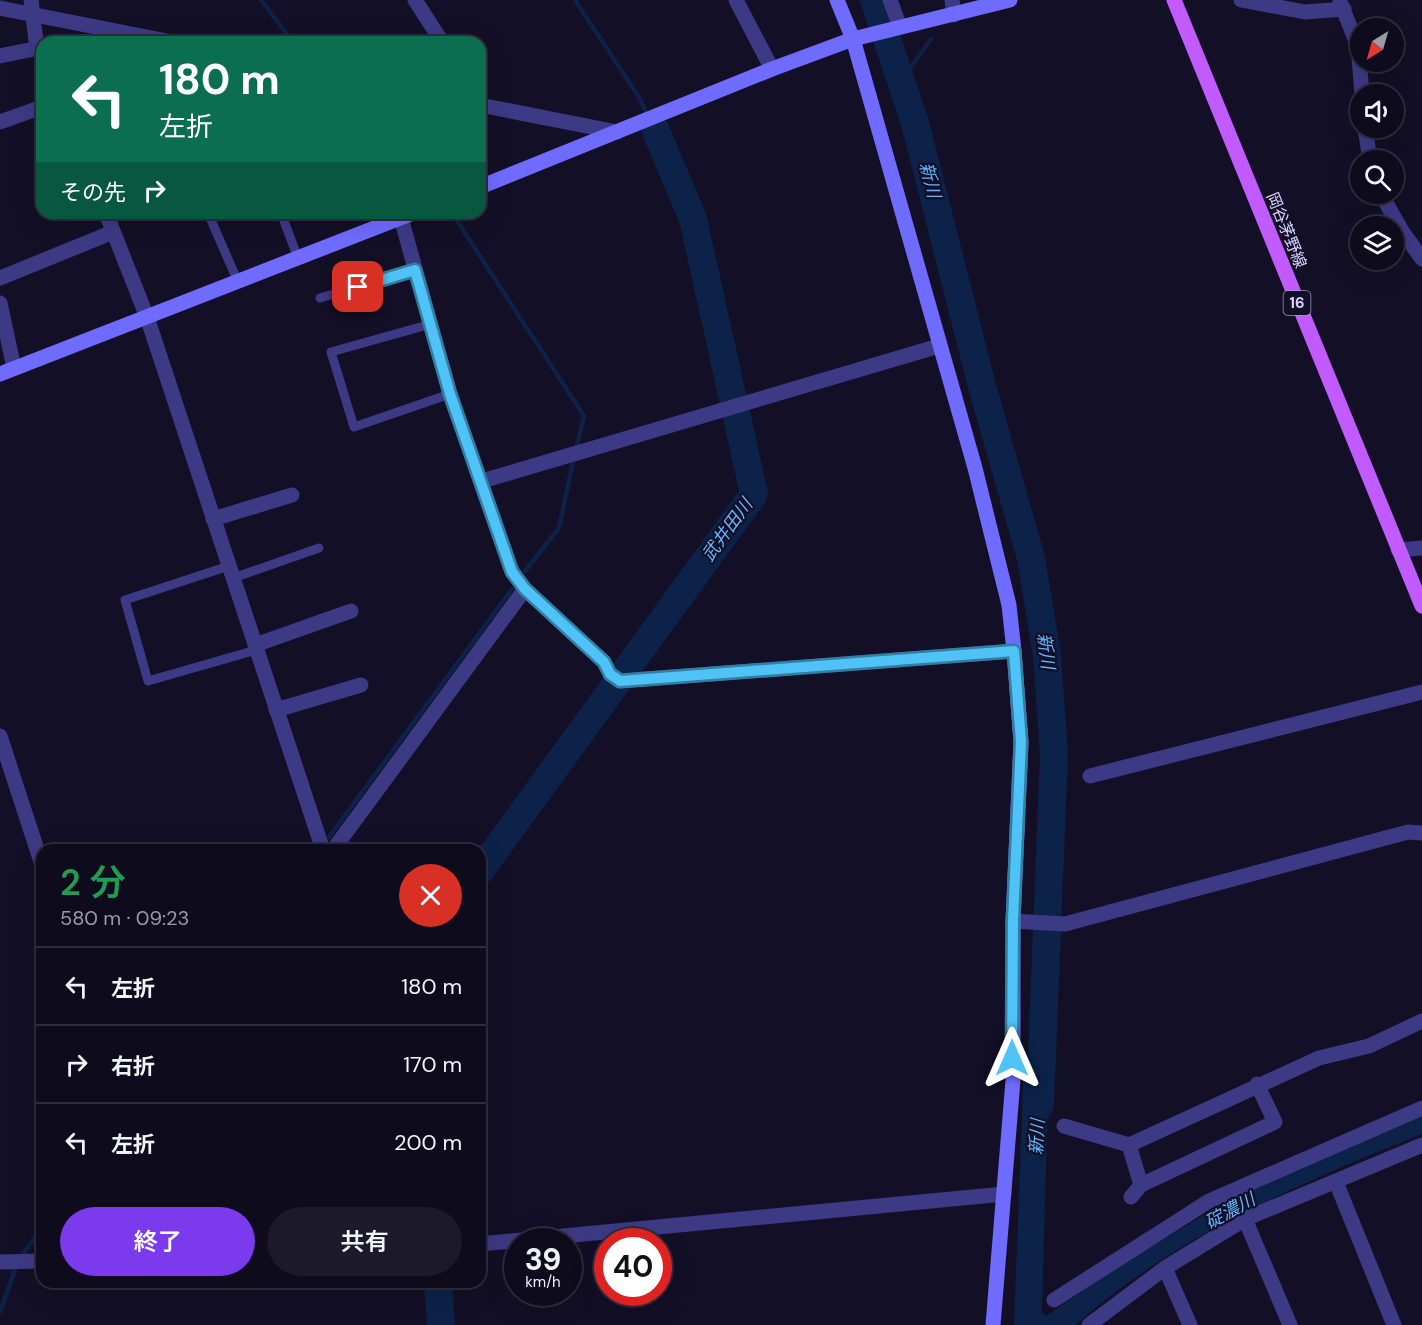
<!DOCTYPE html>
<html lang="ja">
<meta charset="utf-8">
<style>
:root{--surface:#0e0b1c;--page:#1c1929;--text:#f1f3f6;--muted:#9b9ba3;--line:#2e2b3b;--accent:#7c3aed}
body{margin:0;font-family:"DM Sans","Noto Sans JP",sans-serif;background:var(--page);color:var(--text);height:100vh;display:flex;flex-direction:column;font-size:22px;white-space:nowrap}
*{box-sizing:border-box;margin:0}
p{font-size:20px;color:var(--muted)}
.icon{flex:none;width:33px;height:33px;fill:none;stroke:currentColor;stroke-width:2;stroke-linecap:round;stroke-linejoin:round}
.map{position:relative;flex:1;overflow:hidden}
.sheet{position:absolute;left:36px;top:844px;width:450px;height:444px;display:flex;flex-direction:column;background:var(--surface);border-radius:18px;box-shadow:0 6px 24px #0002,0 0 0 2px var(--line)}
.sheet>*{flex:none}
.hud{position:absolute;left:36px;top:36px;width:450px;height:183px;border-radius:18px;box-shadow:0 6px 24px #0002,0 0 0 2px var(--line);background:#0b6e4f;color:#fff;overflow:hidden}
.needle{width:39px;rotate:217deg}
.tools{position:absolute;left:1350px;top:18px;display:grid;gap:12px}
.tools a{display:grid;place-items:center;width:54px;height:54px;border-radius:50%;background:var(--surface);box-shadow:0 6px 24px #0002,0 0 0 2px var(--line);font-size:30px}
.speed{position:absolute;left:504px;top:1228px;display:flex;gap:12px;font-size:30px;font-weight:700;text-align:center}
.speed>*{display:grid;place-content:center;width:78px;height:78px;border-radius:50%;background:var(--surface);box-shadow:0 6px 24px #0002,0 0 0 2px var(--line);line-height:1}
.speed small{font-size:15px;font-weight:400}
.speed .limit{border:9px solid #d22;background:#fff;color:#111}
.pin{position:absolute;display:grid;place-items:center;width:51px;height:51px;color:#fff;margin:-26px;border-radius:12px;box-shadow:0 3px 9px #0006}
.me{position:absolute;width:66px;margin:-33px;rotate:0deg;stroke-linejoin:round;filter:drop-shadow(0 0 4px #0008)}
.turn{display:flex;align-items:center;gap:21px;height:126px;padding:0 24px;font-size:27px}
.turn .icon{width:78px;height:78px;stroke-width:2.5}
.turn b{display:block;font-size:42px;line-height:51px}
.then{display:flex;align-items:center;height:57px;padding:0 24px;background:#0003;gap:12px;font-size:22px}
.round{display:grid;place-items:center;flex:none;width:63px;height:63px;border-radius:32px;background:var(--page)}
.overview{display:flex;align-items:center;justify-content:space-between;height:102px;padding:0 24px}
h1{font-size:36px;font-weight:600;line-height:45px;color:#1e9e55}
.action{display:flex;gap:12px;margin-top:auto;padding:12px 24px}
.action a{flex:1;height:69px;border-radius:36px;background:var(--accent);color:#fff;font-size:24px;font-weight:600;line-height:69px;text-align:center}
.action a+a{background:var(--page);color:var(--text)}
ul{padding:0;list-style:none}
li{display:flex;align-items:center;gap:18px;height:78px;padding:0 24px;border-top:2px solid var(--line)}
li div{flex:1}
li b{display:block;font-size:22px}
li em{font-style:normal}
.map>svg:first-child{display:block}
.water{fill:#0c2248}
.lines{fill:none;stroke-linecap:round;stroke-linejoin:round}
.stream{stroke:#0c2248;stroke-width:4.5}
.river{stroke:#0c2248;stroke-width:28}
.lane{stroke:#3d3a85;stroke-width:9}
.street{stroke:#3d3a85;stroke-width:15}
.secondary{stroke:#6f6bff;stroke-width:15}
.primary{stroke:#c25bff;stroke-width:15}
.route-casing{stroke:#337fa1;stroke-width:15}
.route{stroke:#4fc3f7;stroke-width:10}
.labels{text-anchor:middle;stroke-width:4.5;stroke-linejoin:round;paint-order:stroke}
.shield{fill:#130f26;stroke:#9e99be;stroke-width:1.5}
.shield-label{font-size:15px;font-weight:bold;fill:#d9d4ff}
.street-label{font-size:16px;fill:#d9d4ff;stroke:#130f26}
.water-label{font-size:18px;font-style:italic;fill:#62b6ff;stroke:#130f26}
</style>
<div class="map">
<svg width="1422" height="1325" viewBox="0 0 1422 1325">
<rect width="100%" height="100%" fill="#130f26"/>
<!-- water -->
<path class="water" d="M 1024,1062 L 1049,1066 L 1042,1312 L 1046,1316 L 1122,1264 L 1239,1194 L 1422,1114 L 1422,1134 C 1306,1180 1168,1240 1076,1325 L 1014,1325 Z"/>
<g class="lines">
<!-- stream -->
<g class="stream">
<path d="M 261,0 L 293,42"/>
<path d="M 575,0 L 638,96 L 656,131"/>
<path d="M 901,81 L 931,39"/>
<path d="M 452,213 L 584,416 L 576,449"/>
<path d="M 525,571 L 559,528 L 574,457"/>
<path d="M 329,837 L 512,589"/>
<path d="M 22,1255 L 42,1228"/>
<path d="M 0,1312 L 15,1270"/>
</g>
<!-- river -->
<g class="river">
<path d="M 874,0 L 915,123 L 982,386 L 1031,558 L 1047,655 L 1054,754 L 1040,1105"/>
<path d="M 480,871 L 754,494 L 693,219 L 656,131"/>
<path d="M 438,1282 L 441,1325"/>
</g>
<!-- lane -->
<g class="lane">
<path d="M 208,213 L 238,282"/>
<path d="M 281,213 L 298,258"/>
<path d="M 320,298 L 415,270"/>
<path d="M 431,324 L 331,352 L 354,427 L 450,394"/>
<path d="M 229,566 L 125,600 L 148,681 L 256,650"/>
<path d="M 233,578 L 319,548"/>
</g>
<!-- street -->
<g class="street">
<path d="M 31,0 L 36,41 L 42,56"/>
<path d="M 415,0 L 442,42"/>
<path d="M 736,0 L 772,69"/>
<path d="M 890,0 L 900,27"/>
<path d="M 952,0 L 954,15"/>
<path d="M 1241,0 L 1305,12 L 1344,9"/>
<path d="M 1340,2 L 1358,46 L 1362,94"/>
<path d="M 0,8 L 172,42"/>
<path d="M 0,56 L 39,48"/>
<path d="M 480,105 L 617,132"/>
<path d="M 0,122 L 42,107"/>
<path d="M 1365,128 L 1370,160"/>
<path d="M 1381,194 L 1402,231 L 1422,259"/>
<path d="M 106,213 L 147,317 L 323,850"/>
<path d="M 401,218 L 450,394 L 512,571 L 525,589 L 604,662 L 610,674 L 620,681 L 1014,651"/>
<path d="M 0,278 L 113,232"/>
<path d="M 0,303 L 14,368"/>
<path d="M 482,481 L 939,346"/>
<path d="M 213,519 L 292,495"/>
<path d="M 1398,550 L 1422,548"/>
<path d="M 255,645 L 351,611"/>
<path d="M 276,710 L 361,685"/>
<path d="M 0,736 L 42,865"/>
<path d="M 1090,776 L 1422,692"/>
<path d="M 333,850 L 525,589"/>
<path d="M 1013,921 L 1065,924 L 1408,832 L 1422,833"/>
<path d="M 1064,1126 L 1129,1145 L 1319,1058 L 1369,1046 L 1422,1021"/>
<path d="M 1129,1145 L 1141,1185 L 1131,1197"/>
<path d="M 1336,1182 L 1394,1325"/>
<path d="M 1141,1185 L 1275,1122 L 1257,1084"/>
<path d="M 1245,1219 L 1290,1325"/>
<path d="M 480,1244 L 1004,1194"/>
<path d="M 0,1262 L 42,1261"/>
<path d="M 1165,1268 L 1190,1325"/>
<path d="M 1054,1300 L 1209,1201 L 1422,1108"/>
<path d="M 1089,1325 L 1165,1268 L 1245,1219 L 1422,1145"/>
</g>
<!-- secondary -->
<g class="secondary">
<path d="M 837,0 L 853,39 L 975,468 L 1009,605 L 1014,651 L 1021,742 L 1013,921 L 1013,1080 L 993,1325"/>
<path d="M 480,187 L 772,69 L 853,39 L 1010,0"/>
<path d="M 0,374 L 413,213"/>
</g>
<!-- primary -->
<path class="primary" d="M 1174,0 L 1422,606"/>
</g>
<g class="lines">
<!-- route casing -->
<g class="route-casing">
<path id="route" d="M 358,287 L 415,270 L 450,394 L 512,572 L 525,589 L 604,662 L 610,674 L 620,681 L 1014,651 L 1021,742 L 1013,921 L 1012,1058"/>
</g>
<!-- route -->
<use href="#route" class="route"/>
</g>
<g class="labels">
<!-- shield labels -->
<rect class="shield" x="1283.5" y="291" width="27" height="24" rx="4.5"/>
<g class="shield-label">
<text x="1297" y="308">16</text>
</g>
<!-- street labels -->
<g class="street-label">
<text transform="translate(1287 230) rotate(68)" y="6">岡谷茅野線</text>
</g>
<!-- water labels -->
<g class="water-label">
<text transform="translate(930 180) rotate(76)" y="6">新川</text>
<text transform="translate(727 530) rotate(-54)" y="6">武井田川</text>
<text transform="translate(1046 651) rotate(83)" y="6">新川</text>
<text transform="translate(1037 1137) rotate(-87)" y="6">新川</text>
<text transform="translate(1230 1211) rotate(-29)" y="6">碇濃川</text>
</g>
</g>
</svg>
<div class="tools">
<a><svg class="needle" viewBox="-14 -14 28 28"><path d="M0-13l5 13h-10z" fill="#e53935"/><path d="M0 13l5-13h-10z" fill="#9b9ba3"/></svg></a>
<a><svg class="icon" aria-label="sound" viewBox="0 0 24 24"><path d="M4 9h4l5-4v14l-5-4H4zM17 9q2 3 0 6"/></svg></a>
<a><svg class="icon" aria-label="search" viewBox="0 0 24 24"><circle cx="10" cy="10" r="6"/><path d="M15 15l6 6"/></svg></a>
<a><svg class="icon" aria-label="layers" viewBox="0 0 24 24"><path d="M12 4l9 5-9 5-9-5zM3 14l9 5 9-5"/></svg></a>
</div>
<div class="speed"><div>39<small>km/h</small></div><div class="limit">40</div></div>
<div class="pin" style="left:358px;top:287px;background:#d93025"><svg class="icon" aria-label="arrive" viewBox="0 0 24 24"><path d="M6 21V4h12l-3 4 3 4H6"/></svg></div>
<svg class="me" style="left:1012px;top:1058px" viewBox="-20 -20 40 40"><path d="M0-17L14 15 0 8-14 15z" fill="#4fc3f7" stroke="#fff" stroke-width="4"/></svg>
<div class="hud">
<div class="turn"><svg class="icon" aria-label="left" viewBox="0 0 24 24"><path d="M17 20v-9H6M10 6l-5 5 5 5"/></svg><div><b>180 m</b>左折</div></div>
<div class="then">その先<svg class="icon" aria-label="right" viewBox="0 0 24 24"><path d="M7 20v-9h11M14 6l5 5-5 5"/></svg></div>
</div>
<section class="sheet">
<div class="overview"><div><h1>2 分</h1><p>580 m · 09:23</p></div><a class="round" style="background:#d93025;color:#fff"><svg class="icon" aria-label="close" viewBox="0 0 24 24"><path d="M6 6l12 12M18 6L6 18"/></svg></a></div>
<ul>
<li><svg class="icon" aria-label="left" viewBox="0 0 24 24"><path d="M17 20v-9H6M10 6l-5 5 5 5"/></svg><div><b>左折</b></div><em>180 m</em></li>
<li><svg class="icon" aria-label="right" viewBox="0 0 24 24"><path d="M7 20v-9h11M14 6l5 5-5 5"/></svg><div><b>右折</b></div><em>170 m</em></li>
<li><svg class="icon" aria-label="left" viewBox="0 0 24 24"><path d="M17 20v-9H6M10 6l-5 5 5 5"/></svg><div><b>左折</b></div><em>200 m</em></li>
</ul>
<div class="action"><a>終了</a><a>共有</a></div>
</section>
</div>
